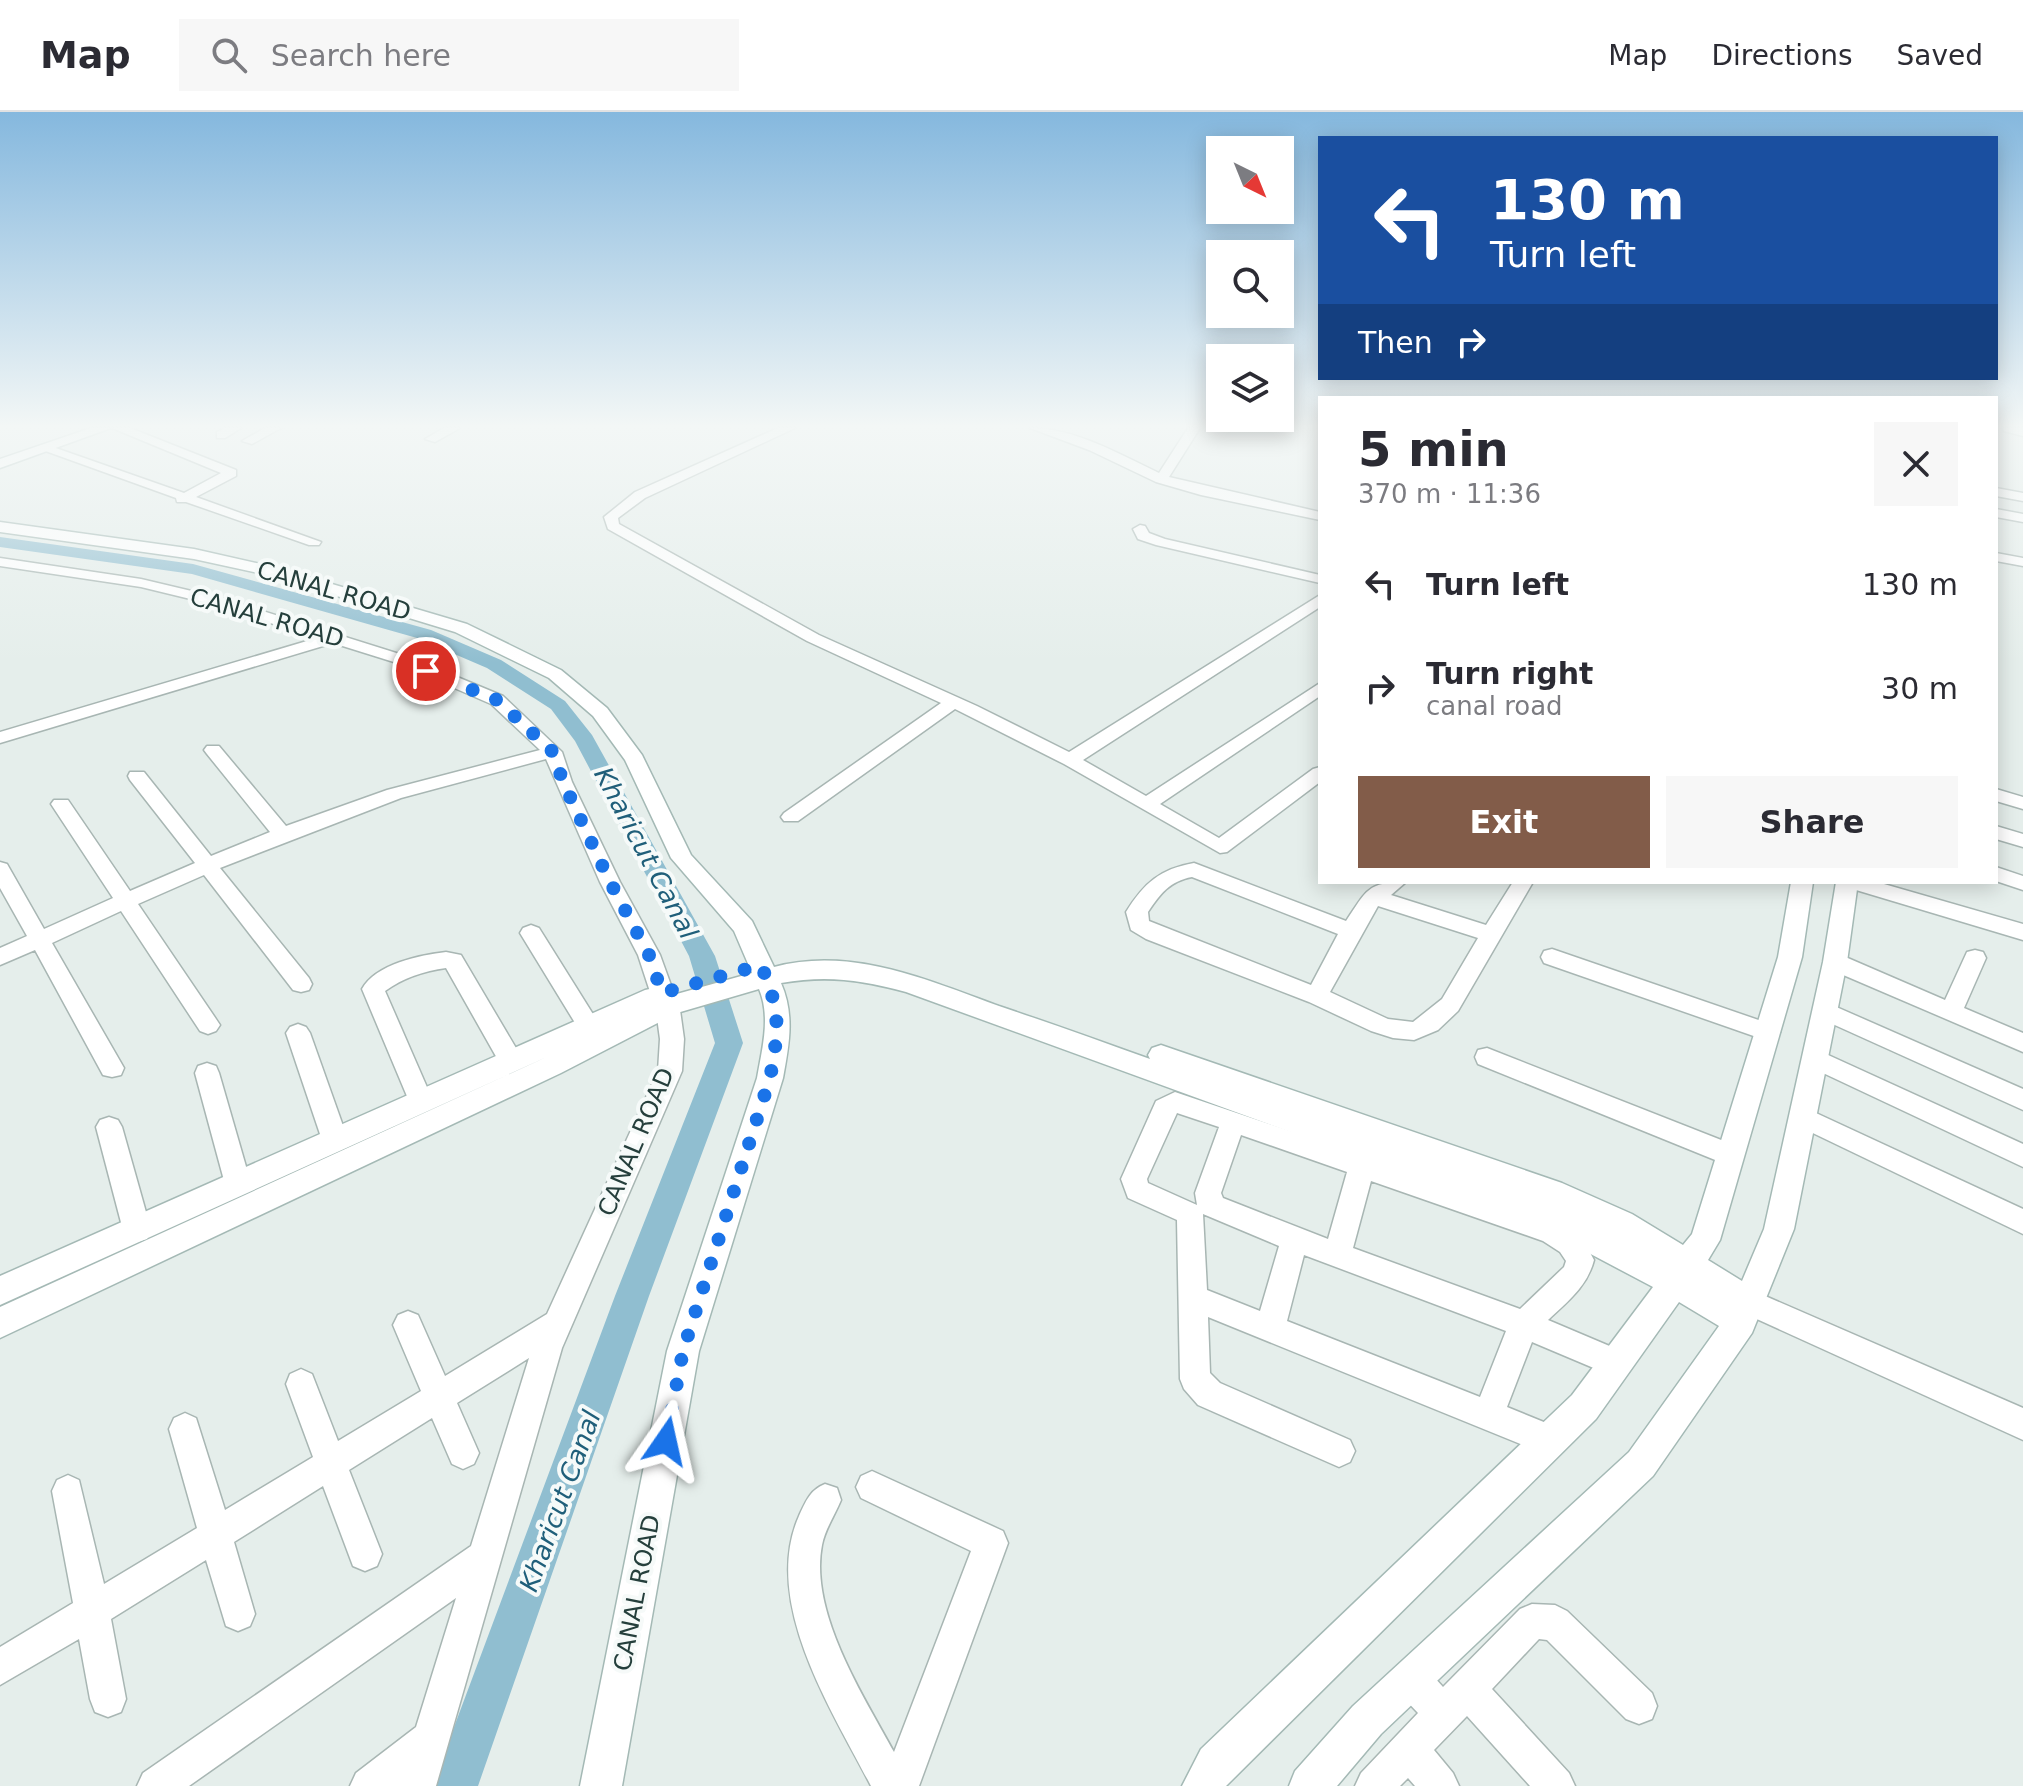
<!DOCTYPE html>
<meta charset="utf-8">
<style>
:root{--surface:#fff;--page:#f7f7f7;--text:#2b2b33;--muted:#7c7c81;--line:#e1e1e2;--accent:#825c49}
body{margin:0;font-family:"DejaVu Sans",sans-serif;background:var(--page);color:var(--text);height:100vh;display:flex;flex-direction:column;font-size:30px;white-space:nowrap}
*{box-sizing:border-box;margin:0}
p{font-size:26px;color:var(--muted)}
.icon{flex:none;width:44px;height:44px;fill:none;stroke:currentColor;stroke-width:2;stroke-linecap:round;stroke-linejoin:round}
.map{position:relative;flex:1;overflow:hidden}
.drawer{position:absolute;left:1318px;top:284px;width:680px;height:488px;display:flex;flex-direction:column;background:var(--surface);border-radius:0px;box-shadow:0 4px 20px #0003}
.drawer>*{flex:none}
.top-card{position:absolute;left:1318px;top:24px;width:680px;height:244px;border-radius:0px;box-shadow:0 4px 20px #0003;background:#1a4fa0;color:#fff;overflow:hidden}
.needle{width:52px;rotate:137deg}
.buttons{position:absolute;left:1206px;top:24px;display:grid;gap:16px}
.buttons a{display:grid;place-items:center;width:88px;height:88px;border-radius:0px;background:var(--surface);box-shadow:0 4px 20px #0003;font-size:40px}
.pin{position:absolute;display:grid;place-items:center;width:68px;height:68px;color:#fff;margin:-34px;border:4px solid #fff;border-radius:50%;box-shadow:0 2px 8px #0007}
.me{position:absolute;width:88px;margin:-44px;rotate:11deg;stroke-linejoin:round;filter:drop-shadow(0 0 6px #0008)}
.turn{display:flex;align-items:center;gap:28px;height:168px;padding:0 40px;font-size:36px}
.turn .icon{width:104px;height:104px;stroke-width:2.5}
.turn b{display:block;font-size:56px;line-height:68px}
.then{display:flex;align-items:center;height:76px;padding:0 40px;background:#0003;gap:16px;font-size:30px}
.round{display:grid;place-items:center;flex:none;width:84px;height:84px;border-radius:0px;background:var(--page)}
.head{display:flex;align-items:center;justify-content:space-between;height:136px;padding:0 40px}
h1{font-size:48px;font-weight:700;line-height:60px}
.button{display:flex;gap:16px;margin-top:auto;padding:16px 40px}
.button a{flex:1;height:92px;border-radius:0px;background:var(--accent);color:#fff;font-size:32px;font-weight:700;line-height:92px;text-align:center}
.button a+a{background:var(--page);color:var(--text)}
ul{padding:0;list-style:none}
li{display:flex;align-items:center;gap:24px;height:104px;padding:0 40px}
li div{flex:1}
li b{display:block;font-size:30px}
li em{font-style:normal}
header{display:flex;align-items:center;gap:48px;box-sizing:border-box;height:112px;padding:0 40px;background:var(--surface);border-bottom:2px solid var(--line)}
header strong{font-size:38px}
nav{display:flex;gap:44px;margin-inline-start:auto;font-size:28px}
.search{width:560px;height:72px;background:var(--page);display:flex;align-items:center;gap:20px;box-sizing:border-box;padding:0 28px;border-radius:0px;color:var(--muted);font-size:30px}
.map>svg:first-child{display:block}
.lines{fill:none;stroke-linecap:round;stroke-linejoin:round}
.canal{fill:#90bed0;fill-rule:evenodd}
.street-casing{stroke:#a8b6b3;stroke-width:3}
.secondary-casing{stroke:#a4b9b5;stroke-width:3}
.street{fill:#fff;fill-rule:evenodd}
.secondary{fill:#fff;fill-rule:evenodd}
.route{stroke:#1a73e8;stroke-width:14;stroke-dasharray:0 25.2}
.labels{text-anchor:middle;stroke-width:8;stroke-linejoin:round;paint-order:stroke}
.street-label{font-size:24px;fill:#253f3c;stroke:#f6faf9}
.water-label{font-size:26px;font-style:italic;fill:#205f7a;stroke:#f6faf9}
</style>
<header>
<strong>Map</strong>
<div class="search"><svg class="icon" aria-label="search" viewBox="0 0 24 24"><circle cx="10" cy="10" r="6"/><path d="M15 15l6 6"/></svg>Search here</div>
<nav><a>Map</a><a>Directions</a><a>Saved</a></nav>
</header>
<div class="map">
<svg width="2023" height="1674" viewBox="0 0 2023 1674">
<rect width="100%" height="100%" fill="#e5eeeb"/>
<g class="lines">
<!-- canal -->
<path class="canal" d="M 0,425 L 193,452 L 431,518 L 501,548 L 565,589 L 592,623 L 715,844 L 743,931 L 649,1184 L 478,1674 L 432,1674 L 615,1184 L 715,931 L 689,844 L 575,629 L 551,597 L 487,556 L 417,526 L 192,462 L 0,435 Z"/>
<!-- street casing -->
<g class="street-casing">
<g id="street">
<path d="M 112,316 L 130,316 L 236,358 L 236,364 L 196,385 L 321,430 L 319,433 L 309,433 L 186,390 L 177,390 L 176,386 L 40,337 L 50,334 L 184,381 L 221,361 Z"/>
<path d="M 225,316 L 241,316 L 225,326 L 217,326 L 217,320 Z"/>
<path d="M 265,316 L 281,316 L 252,332 L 242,329 Z"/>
<path d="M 444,316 L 460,316 L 435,330 L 425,327 Z"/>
<path d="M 778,316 L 795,316 L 645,386 L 618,406 L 619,412 L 819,523 L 977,594 L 1069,640 L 1320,483 L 1320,495 L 1083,648 L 1146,684 L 1320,571 L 1320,584 L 1160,692 L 1219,726 L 1313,657 L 1320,655 L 1320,670 L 1227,740 L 1220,741 L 1064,652 L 955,597 L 798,709 L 784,709 L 781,705 L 784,701 L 941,591 L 807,529 L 608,417 L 604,405 L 635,380 Z"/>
<path d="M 1030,316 C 1075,316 1119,342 1159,361 L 1188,316 L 1200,316 L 1169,365 L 1320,400 L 1320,408 L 1201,383 L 1156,370 L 1089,338 Z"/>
<path d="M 1996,376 L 2023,381 L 2023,389 L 1996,384 Z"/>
<path d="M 1996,397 L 2023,402 L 2023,410 L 1996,405 Z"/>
<path d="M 1140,413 L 1145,414 L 1149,421 L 1165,427 L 1320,463 L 1320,471 L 1156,433 L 1138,427 L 1133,417 Z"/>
<path d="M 1996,441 L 2023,446 L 2023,454 L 1996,449 Z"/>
<path d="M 0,446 L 141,467 L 221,486 L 409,545 L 503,584 L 562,640 L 572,670 L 620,770 L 660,843 L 680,898 L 684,927 L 682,959 L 562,1236 L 436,1674 L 350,1674 L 356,1661 L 416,1615 L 456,1486 L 189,1674 L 137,1674 L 143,1661 L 471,1434 L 529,1246 L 457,1291 L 479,1341 L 474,1352 L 463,1357 L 452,1352 L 432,1306 L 349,1358 L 382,1442 L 377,1454 L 365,1459 L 353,1454 L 323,1374 L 234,1430 L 255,1502 L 250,1514 L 238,1519 L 226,1514 L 206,1448 L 111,1507 L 126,1587 L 121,1600 L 108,1605 L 95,1600 L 90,1587 L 79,1527 L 0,1573 L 0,1535 L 73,1491 L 52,1379 L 57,1368 L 68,1363 L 79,1368 L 104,1472 L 197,1416 L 169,1317 L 174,1306 L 185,1301 L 196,1306 L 225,1398 L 313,1345 L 286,1272 L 290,1262 L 301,1257 L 312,1262 L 338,1329 L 421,1279 L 393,1213 L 398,1203 L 408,1199 L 418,1203 L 445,1264 L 547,1202 L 658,959 L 660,927 L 656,898 L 638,843 L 600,770 L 546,647 L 401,686 L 220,756 L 309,866 L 312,872 L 309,878 L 301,880 L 293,878 L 204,763 L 138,792 L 216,907 L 220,913 L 216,919 L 208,922 L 200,919 L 121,799 L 52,831 L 124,956 L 121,963 L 112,965 L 103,963 L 35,838 L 0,853 L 0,836 L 27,824 L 0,776 L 0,750 L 7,752 L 44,817 L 113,786 L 51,692 L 54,688 L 68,688 L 130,779 L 195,751 L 130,668 L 128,664 L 130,660 L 144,660 L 211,744 L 270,720 L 207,642 L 204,638 L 207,634 L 219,634 L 286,714 L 387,678 L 540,638 L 491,592 L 397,551 L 333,531 L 0,631 L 0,620 L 317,526 L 211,492 L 141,475 L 0,454 Z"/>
<path d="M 1996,677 L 2023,685 L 2023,697 L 1996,689 Z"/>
<path d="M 1996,714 L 2023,722 L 2023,735 L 1996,727 Z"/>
<path d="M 1194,751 L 1346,809 C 1367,778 1367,770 1406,770 L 1391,783 L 1486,813 L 1513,770 L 1533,770 L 1458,899 L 1438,918 L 1414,928 L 1393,926 L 1371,919 L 1309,890 L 1146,827 L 1131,818 L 1126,800 C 1144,771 1160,757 1194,751 ZM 1192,765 L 1338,822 L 1311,873 L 1149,809 L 1148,800 C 1160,782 1170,769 1192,765 ZM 1378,794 L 1478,826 L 1442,887 L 1413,910 L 1388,907 L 1330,880 Z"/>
<path d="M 1996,755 L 2023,764 L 2023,778 L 1996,769 Z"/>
<path d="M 1843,770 L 1877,770 L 2023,812 L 2023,828 L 1846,775 Z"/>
<path d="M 531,813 L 539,816 L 596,907 L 600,913 L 596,919 L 588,922 L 580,919 L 520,821 L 523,816 Z"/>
<path d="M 1552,837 L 1776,914 L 1780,920 L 1776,926 L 1768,929 L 1544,851 L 1541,845 L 1544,839 Z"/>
<path d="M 1975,838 L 1983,840 L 1986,846 L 1964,896 L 2023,921 L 2023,940 L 1827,856 L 1824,850 L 1827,844 L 1843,844 L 1945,888 L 1967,840 Z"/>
<path d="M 446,840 L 461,843 L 523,948 L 520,955 L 511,957 L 502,955 L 446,856 C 424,859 403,866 385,879 L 433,989 L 430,996 L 421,999 L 412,996 L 409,989 L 362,877 C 376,852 420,843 446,840 Z"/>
<path d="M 1825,890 L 2023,977 L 2023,998 L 1817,905 L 1813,899 L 1817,893 Z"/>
<path d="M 298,912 L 306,915 L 310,921 L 348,1028 L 344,1035 L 335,1039 L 326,1035 L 322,1028 L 286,921 L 290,915 Z"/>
<path d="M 1487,936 L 1739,1035 L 1743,1043 L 1739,1051 L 1730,1054 L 1478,952 L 1475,945 L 1478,938 Z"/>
<path d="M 1815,937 L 2023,1032 L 2023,1055 L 1806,953 L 1803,946 L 1806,939 Z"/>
<path d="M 207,951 L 216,954 L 219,961 L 251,1072 L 247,1080 L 238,1083 L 229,1080 L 225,1072 L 195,961 L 198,954 Z"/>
<path d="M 1175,980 L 1552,1108 L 1580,1122 L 1594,1148 C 1587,1175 1568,1189 1548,1208 L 1626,1241 L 1630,1251 L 1626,1261 L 1615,1265 L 1532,1230 L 1507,1295 L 1561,1317 L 1566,1328 L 1561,1339 L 1550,1344 L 1208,1205 L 1210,1261 L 1220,1271 L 1350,1328 L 1355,1339 L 1350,1350 L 1339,1355 L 1198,1293 L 1184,1277 L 1180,1267 L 1177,1108 L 1128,1086 L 1121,1067 L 1156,989 ZM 1177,1001 L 1219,1015 L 1195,1081 L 1197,1093 L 1148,1071 L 1147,1067 ZM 1241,1023 L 1347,1060 L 1328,1127 L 1223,1086 L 1221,1081 ZM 1371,1069 L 1543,1129 L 1560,1140 L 1566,1149 L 1564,1155 L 1520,1197 L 1353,1136 ZM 1203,1102 L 1279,1134 L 1260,1199 L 1207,1178 ZM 1304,1143 L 1506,1219 L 1480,1285 L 1287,1209 Z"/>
<path d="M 1803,995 L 2023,1097 L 2023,1122 L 1794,1012 L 1790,1005 L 1794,998 Z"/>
<path d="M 109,1005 L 118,1008 L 122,1015 L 151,1118 L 147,1127 L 137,1130 L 127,1127 L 123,1118 L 96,1015 L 100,1008 Z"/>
<path d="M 1749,1177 L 2023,1296 L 2023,1328 L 1739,1199 L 1735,1190 L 1739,1181 Z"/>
<path d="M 872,1359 L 1003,1419 L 1008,1431 L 919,1674 L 871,1674 C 832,1598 761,1490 799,1404 C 806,1389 810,1378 825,1372 L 837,1376 L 841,1388 C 835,1403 825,1417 822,1433 C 809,1500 863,1583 894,1640 L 971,1439 L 861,1386 L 856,1375 L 861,1364 Z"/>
<path d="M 1532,1492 L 1555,1493 L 1567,1499 L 1652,1581 L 1657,1594 L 1652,1607 L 1639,1612 L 1626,1607 L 1547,1528 L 1539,1527 L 1492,1577 L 1569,1661 L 1575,1674 L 1530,1674 L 1467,1604 L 1434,1638 L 1453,1661 L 1459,1674 L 1415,1674 L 1408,1666 L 1400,1674 L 1355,1674 L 1361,1661 L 1418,1601 L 1398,1580 L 1393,1567 L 1398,1554 L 1411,1549 L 1424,1554 L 1443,1575 L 1520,1497 Z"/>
</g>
</g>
<!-- secondary casing -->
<g class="secondary-casing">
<g id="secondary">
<path d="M 91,316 L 111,316 L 0,356 L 0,347 Z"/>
<path d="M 2003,316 L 2023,316 L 2023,324 L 2004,319 Z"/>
<path d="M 0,410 L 194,437 L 278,456 L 467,512 L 561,558 L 607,596 L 642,643 L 691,743 L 752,809 L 774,855 C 851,834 928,868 999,894 C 1050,911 1100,929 1150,947 L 1148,943 L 1152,936 L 1161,933 L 1562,1071 L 1632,1102 L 1683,1133 L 1692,1122 L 1778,845 L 1791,770 L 1813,770 L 1802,845 L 1720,1128 L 1708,1148 L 1742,1169 L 1764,1117 L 1823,850 L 1836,770 L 1858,770 L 1847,850 L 1794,1117 L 1752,1221 L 1653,1364 L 1381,1622 L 1337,1674 L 1289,1674 L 1295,1659 L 1353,1594 L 1629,1340 L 1719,1214 L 1679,1190 L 1596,1307 L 1226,1674 L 1182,1674 L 1201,1637 L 1572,1283 L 1653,1175 L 1549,1120 L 1409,1063 L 906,880 C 860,868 828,863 781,871 C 795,903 789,933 783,966 L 699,1239 L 622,1674 L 580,1674 L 667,1239 L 757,966 C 762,937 771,905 759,877 L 677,901 L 561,961 L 0,1226 L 0,1195 L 549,944 L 0,1193 L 0,1164 L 645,878 L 654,876 L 663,878 L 666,885 L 752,861 L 734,819 L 671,746 L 625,648 L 593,604 L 549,566 L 455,520 L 268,463 L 194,447 L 0,420 Z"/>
</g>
</g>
<!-- street -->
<use href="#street" class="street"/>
<!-- secondary -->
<use href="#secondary" class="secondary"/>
</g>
<!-- sky -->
<linearGradient id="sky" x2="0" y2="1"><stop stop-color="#85b8de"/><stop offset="0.57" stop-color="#f3f7f6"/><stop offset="1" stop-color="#f3f7f6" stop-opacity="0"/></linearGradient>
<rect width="2023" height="551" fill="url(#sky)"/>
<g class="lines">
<!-- route -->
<path class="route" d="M 426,559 L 497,588 L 553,640 L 563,670 L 610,770 L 649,843 L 662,881 L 761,853 C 781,900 779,917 770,966 L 683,1239 L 666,1329"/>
</g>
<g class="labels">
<!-- street labels -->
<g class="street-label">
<text transform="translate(334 479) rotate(16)" y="8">CANAL ROAD</text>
<text transform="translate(267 506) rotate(16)" y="8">CANAL ROAD</text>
<text transform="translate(636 1030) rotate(-67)" y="8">CANAL ROAD</text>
<text transform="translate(637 1481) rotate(-79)" y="8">CANAL ROAD</text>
</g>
<!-- water labels -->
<g class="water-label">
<text transform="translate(646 741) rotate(62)" y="9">Kharicut Canal</text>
<text transform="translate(560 1389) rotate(-70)" y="9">Kharicut Canal</text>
</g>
</g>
</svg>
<div class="buttons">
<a><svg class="needle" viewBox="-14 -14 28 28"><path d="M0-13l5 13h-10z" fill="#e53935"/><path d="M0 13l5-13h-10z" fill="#7c7c81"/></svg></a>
<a><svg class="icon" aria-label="search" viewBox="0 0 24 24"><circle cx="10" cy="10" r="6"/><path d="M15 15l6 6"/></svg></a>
<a><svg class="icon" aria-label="layers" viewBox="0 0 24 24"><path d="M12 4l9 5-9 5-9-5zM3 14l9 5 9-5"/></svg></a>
</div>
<div class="pin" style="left:426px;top:559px;background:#d93025"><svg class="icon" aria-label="arrive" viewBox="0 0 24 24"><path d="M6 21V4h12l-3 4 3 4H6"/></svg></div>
<svg class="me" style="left:666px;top:1329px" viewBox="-20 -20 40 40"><path d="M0-17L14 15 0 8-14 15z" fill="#1a73e8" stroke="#fff" stroke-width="4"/></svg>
<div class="top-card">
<div class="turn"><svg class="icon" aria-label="left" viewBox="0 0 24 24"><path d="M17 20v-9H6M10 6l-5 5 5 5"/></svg><div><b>130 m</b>Turn left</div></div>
<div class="then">Then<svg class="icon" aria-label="right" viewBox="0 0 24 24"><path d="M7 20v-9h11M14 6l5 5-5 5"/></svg></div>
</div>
<section class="drawer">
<div class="head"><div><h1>5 min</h1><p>370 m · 11:36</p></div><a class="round"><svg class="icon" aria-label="close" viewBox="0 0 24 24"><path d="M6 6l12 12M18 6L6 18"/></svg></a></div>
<ul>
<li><svg class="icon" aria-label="left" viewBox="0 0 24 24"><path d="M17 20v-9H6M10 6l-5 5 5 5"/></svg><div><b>Turn left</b></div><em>130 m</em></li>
<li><svg class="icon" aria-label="right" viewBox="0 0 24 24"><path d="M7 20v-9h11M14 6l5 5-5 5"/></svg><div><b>Turn right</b><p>canal road</p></div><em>30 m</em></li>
</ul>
<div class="button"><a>Exit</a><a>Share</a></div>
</section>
</div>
